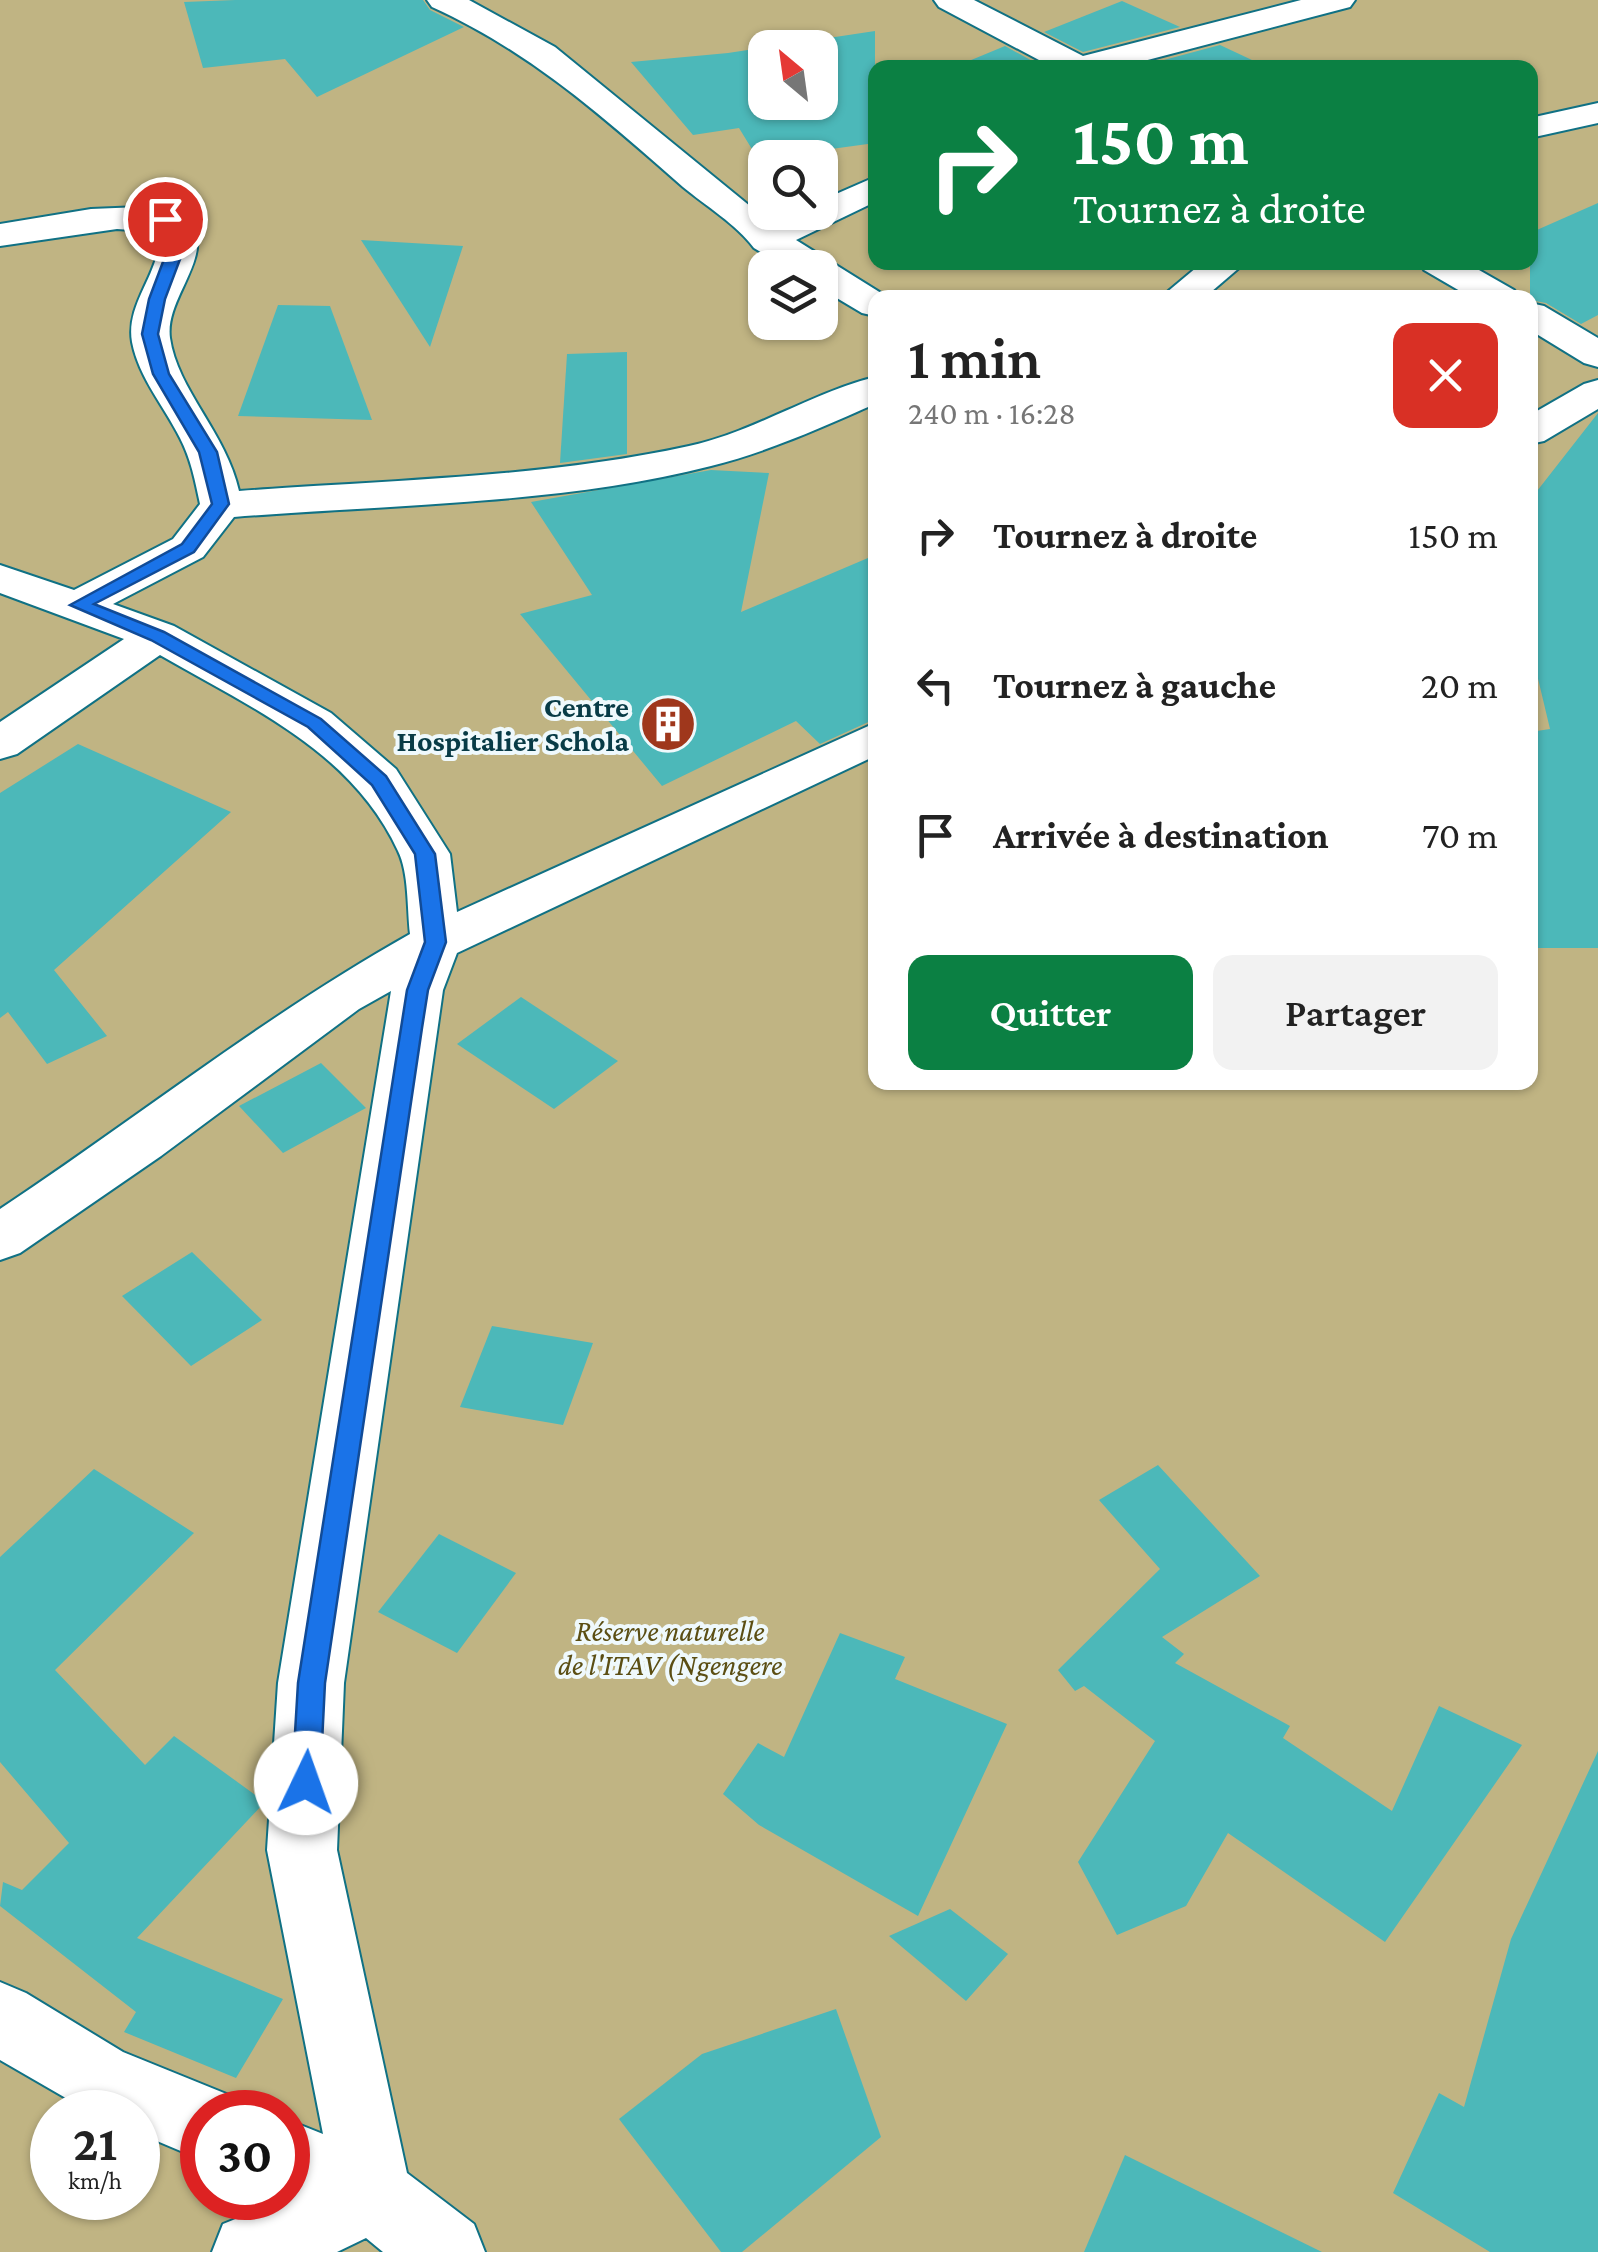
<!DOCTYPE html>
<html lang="fr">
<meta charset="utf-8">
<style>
:root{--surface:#fff;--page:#f2f2f2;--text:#222;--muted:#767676;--accent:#0b8043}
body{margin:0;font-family:"Crimson Pro",serif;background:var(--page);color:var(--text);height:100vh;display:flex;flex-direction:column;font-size:38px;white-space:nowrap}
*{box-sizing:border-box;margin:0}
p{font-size:32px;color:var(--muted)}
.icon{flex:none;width:55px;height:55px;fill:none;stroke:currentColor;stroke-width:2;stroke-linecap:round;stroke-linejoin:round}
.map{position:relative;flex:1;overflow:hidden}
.panel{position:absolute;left:868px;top:290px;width:670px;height:800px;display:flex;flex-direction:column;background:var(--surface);border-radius:20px;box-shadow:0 2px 8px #0004}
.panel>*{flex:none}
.guide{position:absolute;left:868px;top:60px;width:670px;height:210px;border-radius:20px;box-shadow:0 2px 8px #0004;background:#0b8043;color:#fff;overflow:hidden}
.needle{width:65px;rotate:331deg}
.buttons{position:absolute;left:748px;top:30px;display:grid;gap:20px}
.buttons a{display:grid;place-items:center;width:90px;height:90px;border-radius:20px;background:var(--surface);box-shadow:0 2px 8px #0004;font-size:50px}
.speed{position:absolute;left:30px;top:2090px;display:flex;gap:20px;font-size:50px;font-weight:700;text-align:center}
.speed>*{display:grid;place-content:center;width:130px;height:130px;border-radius:50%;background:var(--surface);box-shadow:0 2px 8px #0004;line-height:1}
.speed small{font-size:25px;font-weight:400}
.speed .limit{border:15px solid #d22;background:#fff;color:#111}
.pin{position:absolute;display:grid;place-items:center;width:85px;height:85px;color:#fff;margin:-42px;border:5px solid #fff;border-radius:50%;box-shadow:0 2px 10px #0007}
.me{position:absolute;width:110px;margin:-55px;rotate:3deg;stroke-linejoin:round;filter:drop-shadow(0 0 8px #0008)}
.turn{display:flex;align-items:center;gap:35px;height:210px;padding:0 40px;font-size:45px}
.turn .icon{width:130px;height:130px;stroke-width:2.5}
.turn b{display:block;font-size:70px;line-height:85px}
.round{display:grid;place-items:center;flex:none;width:105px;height:105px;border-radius:20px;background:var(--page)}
.head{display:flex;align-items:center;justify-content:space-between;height:170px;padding:0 40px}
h1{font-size:60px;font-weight:600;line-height:75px}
.primary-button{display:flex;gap:20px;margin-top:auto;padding:20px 40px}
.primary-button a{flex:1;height:115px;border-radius:20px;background:var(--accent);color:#fff;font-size:40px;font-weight:600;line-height:115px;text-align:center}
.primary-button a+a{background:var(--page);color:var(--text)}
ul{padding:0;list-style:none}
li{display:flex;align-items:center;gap:30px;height:150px;padding:0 40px}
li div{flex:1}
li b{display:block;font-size:38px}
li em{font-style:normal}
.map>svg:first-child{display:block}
.green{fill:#c0b483;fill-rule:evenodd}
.building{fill:#4cb8b9;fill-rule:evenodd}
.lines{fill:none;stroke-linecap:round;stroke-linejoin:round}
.minor-casing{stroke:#107184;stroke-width:4}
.minor{fill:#fff;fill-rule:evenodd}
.route{fill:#1a73e8;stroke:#114b97;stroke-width:2.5}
.labels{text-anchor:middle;stroke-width:8;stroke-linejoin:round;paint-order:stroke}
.poi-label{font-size:30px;font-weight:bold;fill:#083b46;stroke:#eff9fc;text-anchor:end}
.park-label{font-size:30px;font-style:italic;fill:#5b4e13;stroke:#eff9fc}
</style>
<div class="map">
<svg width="1598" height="2252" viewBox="0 0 1598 2252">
<rect width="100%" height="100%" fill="#92e5fa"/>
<!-- green -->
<path class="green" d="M 0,0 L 1598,0 L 1598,2252 L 0,2252 ZM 765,48 L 820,48 L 820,102 L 765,102 ZM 875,68 L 1530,68 L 1530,262 L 875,262 ZM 765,158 L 820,158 L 820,212 L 765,212 ZM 765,268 L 820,268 L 820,322 L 765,322 ZM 875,298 L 1530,298 L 1530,1082 L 875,1082 ZM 52,2112 L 138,2112 L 138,2198 L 52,2198 ZM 202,2112 L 288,2112 L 288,2198 L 202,2198 Z"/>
<!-- building -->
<g class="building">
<path d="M 235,0 L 423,0 L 430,10 L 464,27 L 317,97 L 285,59 L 203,68 L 184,2 Z"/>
<path d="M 1122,1 L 1180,27 L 1083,52 L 1044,32 Z"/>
<path d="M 875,31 L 875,143 L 758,159 L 739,128 L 693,135 L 631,62 L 728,53 ZM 765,48 L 820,48 L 820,102 L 765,102 Z"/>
<path d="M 1220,45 L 1269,68 L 1134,68 Z"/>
<path d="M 1005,46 L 1045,68 L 964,68 L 964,63 Z"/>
<path d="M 1598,203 L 1598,315 L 1581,324 L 1546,303 L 1530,300 L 1530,233 Z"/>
<path d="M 361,240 L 463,246 L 430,347 Z"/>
<path d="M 278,305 L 330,306 L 372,420 L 238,416 Z"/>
<path d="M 627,352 L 627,454 L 560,463 L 567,354 Z"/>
<path d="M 1598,413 L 1598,948 L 1530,948 L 1530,732 L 1550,729 L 1530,645 L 1530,500 Z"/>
<path d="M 711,470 L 769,473 L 741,612 L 875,555 L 875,719 L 820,744 L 796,721 L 662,786 L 520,614 L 592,595 L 531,502 Z"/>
<path d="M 78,744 L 231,812 L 54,970 L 107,1036 L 47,1064 L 8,1012 L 0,1018 L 0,793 Z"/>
<path d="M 521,997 L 618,1061 L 554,1109 L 457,1044 Z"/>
<path d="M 321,1063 L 366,1108 L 283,1153 L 239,1106 Z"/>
<path d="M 192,1252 L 262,1320 L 191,1366 L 122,1296 Z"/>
<path d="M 492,1326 L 593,1343 L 563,1425 L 460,1407 Z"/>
<path d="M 1158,1465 L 1260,1576 L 1162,1637 L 1184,1654 L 1175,1663 L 1290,1726 L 1283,1738 L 1392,1811 L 1439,1706 L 1522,1745 L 1385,1942 L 1228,1833 L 1186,1906 L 1117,1935 L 1078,1862 L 1155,1741 L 1084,1686 L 1075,1691 L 1058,1670 L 1160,1569 L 1099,1500 Z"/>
<path d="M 94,1469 L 194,1533 L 55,1670 L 145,1765 L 174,1736 L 265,1802 L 137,1938 L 283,1999 L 236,2078 L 124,2032 L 136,2012 L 0,1906 L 3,1882 L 22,1890 L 69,1843 L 0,1762 L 0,1557 Z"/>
<path d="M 439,1534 L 516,1573 L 457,1653 L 378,1612 Z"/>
<path d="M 840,1633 L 905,1657 L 895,1679 L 1007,1724 L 918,1916 L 759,1825 L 723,1794 L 758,1743 L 784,1757 Z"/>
<path d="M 1598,1751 L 1598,2252 L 1490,2252 L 1393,2193 L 1439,2093 L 1464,2107 L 1511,1939 Z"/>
<path d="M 950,1909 L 1008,1954 L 966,2001 L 889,1936 Z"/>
<path d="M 836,2009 L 881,2137 L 742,2252 L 721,2252 L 619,2119 L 702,2054 Z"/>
<path d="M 1125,2155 L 1322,2252 L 1084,2252 Z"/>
</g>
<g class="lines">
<!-- minor casing -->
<g class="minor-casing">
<g id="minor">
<path d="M 427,0 L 469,0 L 555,47 L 772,224 L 795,212 L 820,212 L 820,201 L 875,177 L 875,202 L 796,240 L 889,298 L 875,298 L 875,316 L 862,313 L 820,288 L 820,268 L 787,268 L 754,248 C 736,224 706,206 683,187 C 602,116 531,52 432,7 Z"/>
<path d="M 934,0 L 974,0 L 1083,56 L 1301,0 L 1355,0 L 1350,7 L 1117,68 L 1054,68 L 939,7 Z"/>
<path d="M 1598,103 L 1598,123 L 1530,138 L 1530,118 Z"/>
<path d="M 140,207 C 156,209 189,209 195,227 C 208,264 165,300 170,338 C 177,389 226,433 239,491 C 388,480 542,478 689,446 C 754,432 811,393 875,377 L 875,404 C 822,427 768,452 711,466 C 565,504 386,505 234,517 L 203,557 L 113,604 L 174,626 L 331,713 L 396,769 L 450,854 L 457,912 L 875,723 L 875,756 L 457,953 L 443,990 L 344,1683 L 337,1850 L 407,2173 L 474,2224 L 485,2252 L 383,2252 L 366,2238 L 337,2252 L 212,2252 L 223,2224 L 288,2198 L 288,2120 L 323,2134 L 267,1850 L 278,1683 L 391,991 L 359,1009 L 161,1156 L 20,1253 L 0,1260 L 0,1209 C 137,1118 266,1015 410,934 C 407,909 409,873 398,851 C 352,751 250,707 160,655 L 17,754 L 0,759 L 0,722 L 124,639 L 0,593 L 0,565 L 74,590 L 173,539 L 200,504 C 195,481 191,459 180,438 C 164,406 139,378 132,342 C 125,302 163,271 159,232 L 117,229 L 0,246 L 0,224 L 91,209 Z"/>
<path d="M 1203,262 L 1246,262 L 1204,298 L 1160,298 Z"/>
<path d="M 1419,262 L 1465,262 L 1514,290 L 1520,298 L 1472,298 L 1424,270 Z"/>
<path d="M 1530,303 L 1544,306 L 1598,338 L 1598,367 L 1584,363 L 1530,330 Z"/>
<path d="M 1598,380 L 1598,409 L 1544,441 L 1530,444 L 1530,415 L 1584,384 Z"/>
<path d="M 0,1982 L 26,1993 L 123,2052 L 229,2095 L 236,2112 L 202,2112 L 202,2160 L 138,2133 L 138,2112 L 90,2112 L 0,2060 Z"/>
</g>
</g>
<!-- minor -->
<use href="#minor" class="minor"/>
</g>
<!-- route -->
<path class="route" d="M 160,216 C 176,213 184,225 188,238 L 165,299 L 158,334 L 169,374 L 217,452 L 229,504 L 194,552 L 94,604 L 164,632 L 321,719 L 386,776 L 435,854 L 446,942 L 428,990 L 422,1028 L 325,1683 L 320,1783 L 316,1792 L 306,1796 L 296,1792 L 292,1783 L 298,1683 L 407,990 L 425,942 L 415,854 L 372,785 L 308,727 L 151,640 L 70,605 L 182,544 L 212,504 L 199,452 L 153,374 L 142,334 L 149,299 L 172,238 L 170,228 L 157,219 Z"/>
<!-- icons -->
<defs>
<g id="building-disc" transform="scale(2.875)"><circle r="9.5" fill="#9f371c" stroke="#eff9fc"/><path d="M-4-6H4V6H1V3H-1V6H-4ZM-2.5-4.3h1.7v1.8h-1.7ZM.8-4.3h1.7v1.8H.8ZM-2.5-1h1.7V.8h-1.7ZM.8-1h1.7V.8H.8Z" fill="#fff"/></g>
</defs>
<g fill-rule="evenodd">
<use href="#building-disc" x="668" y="724"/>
</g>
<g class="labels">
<!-- poi labels -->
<g class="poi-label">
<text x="629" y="717">Centre<tspan x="629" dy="34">Hospitalier Schola</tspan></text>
</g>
<!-- park labels -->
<g class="park-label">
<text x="670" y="1641">Réserve naturelle<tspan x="670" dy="34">de l'ITAV (Ngengere</tspan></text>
</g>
</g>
</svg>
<div class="buttons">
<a><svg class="needle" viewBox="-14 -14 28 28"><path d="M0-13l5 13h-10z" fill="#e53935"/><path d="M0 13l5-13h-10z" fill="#767676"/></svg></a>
<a><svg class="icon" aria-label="search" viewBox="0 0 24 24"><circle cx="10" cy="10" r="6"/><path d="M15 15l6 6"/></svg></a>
<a><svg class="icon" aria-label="layers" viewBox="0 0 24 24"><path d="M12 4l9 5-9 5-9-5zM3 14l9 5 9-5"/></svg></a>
</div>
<div class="speed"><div>21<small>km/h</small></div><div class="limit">30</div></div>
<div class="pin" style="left:165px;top:219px;background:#d93025"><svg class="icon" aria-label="arrive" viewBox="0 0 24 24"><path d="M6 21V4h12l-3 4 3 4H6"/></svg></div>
<svg class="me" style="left:306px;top:1783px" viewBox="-20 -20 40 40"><circle r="19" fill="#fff"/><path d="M0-13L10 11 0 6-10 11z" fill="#1a73e8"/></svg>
<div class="guide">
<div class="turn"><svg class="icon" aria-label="right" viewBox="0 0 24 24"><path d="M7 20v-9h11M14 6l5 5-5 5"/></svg><div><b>150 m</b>Tournez à droite</div></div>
</div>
<section class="panel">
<div class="head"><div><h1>1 min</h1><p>240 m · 16:28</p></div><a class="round" style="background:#d93025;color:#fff"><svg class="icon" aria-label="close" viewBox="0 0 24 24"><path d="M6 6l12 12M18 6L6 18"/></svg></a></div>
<ul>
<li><svg class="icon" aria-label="right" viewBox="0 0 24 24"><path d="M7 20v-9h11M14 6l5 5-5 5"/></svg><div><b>Tournez à droite</b></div><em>150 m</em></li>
<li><svg class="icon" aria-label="left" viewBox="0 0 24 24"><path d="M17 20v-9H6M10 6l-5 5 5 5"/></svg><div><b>Tournez à gauche</b></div><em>20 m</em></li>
<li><svg class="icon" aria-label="arrive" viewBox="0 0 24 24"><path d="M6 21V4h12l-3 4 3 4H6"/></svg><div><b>Arrivée à destination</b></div><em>70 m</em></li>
</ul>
<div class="primary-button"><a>Quitter</a><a>Partager</a></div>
</section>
</div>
